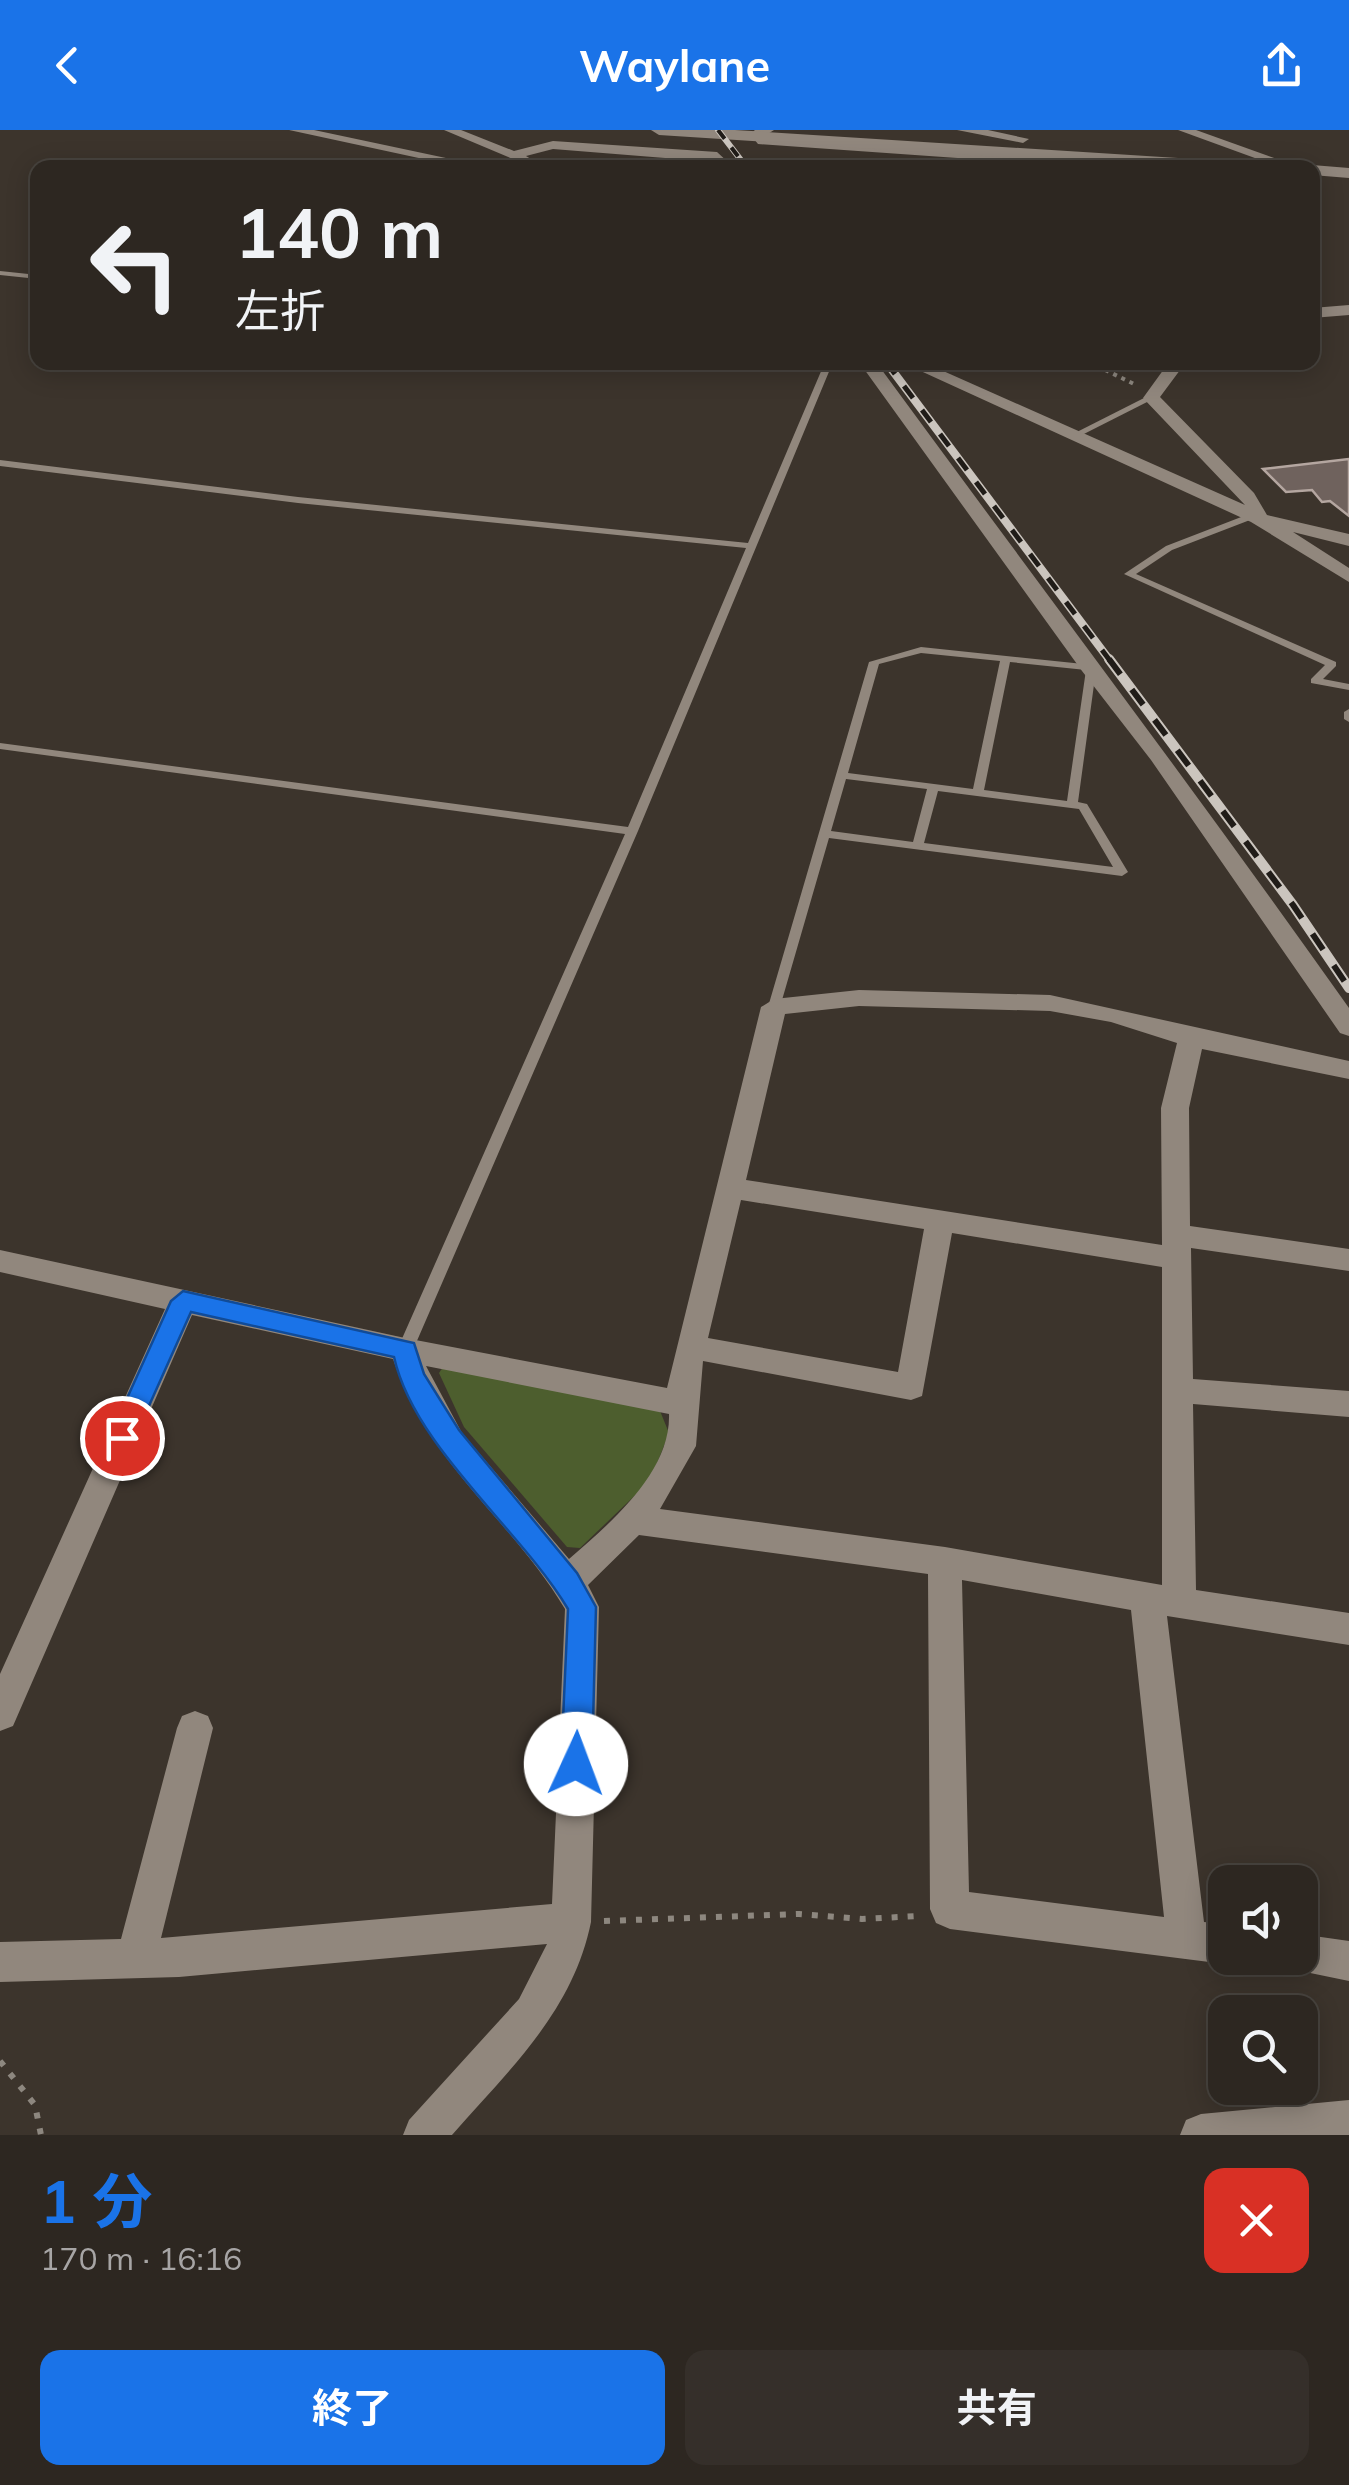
<!DOCTYPE html>
<html lang="ja">
<meta charset="utf-8">
<style>
:root{--surface:#2d2721;--page:#352f2a;--text:#f1f3f6;--muted:#a7a5a5;--line:#48443f;--accent:#1a73e8}
body{margin:0;font-family:Mulish,"Noto Sans JP",sans-serif;background:var(--page);color:var(--text);height:100vh;display:flex;flex-direction:column;font-size:38px;white-space:nowrap}
*{box-sizing:border-box;margin:0}
p{font-size:32px;color:var(--muted)}
.icon{flex:none;width:55px;height:55px;fill:none;stroke:currentColor;stroke-width:2;stroke-linecap:round;stroke-linejoin:round}
.map{position:relative;height:2005px;overflow:hidden}
.sheet{display:flex;flex-direction:column;background:var(--surface);flex:1}
.sheet>*{flex:none}
.guide{position:absolute;left:30px;top:30px;width:1290px;height:210px;border-radius:20px;box-shadow:0 5px 25px #0003,0 0 0 2px var(--line);background:#2d2721;color:var(--text);overflow:hidden}
.tools{position:absolute;left:1208px;top:1735px;display:grid;gap:20px}
.tools a{display:grid;place-items:center;width:110px;height:110px;border-radius:20px;background:var(--surface);box-shadow:0 5px 25px #0003,0 0 0 2px var(--line);font-size:50px}
.pin{position:absolute;display:grid;place-items:center;width:85px;height:85px;color:#fff;margin:-42px;border:5px solid #fff;border-radius:50%;box-shadow:0 2px 10px #0007}
.me{position:absolute;width:110px;margin:-55px;rotate:2deg;stroke-linejoin:round;filter:drop-shadow(0 0 8px #0008)}
.turn{display:flex;align-items:center;gap:35px;height:210px;padding:0 40px;font-size:45px}
.turn .icon{width:130px;height:130px;stroke-width:2.5}
.turn b{display:block;font-size:70px;line-height:85px}
.round{display:grid;place-items:center;flex:none;width:105px;height:105px;border-radius:20px;background:var(--page)}
.summary{display:flex;align-items:center;justify-content:space-between;height:170px;padding:0 40px}
h1{font-size:60px;font-weight:700;line-height:75px;color:var(--accent)}
.action{display:flex;gap:20px;margin-top:auto;padding:20px 40px}
.action a{flex:1;height:115px;border-radius:20px;background:var(--accent);color:#fff;font-size:40px;font-weight:700;line-height:115px;text-align:center}
.action a+a{background:var(--page);color:var(--text)}
header{display:flex;justify-content:space-between;align-items:center;height:130px;padding:0 40px;background:var(--accent);color:#fff;font-size:45px;font-weight:700}
.map>svg:first-child{display:block}
.green{fill:#4d5e2e}
.building{fill:#6f625d;stroke:#b4a6a0;stroke-width:2.5}
.lines{fill:none;stroke-linecap:round;stroke-linejoin:round}
.path-far2{stroke:#8d877f;stroke-width:2.5;stroke-dasharray:2.5 4;stroke-linecap:butt}
.path-far1{stroke:#8d877f;stroke-width:4;stroke-dasharray:4 5;stroke-linecap:butt}
.path{stroke:#8d877f;stroke-width:6;stroke-dasharray:6 10;stroke-linecap:butt}
.service{fill:#91877d;fill-rule:evenodd}
.minor{fill:#91877d;fill-rule:evenodd}
.tertiary{fill:#91877d;fill-rule:evenodd}
.rail-far2-casing{stroke:#cbc5be;stroke-width:6}
.rail-far1-casing{stroke:#cbc5be;stroke-width:8}
.rail-casing{stroke:#cbc5be;stroke-width:10}
.rail-far2{stroke:#201c18;stroke-width:4;stroke-dasharray:11;stroke-linecap:butt}
.rail-far1{stroke:#201c18;stroke-width:5;stroke-dasharray:15;stroke-linecap:butt}
.rail{stroke:#201c18;stroke-width:6;stroke-dasharray:19;stroke-linecap:butt}
.route{fill:#1a73e8;stroke:#114b97;stroke-width:2.5}
</style>
<header><svg class="icon" aria-label="back" viewBox="0 0 24 24"><path d="M15 5l-7 7 7 7"/></svg>Waylane<svg class="icon" aria-label="share" viewBox="0 0 24 24"><path d="M12 15V3M7 8l5-5 5 5M5 13v7h14v-7"/></svg></header>
<div class="map">
<svg width="1349" height="2005" viewBox="0 0 1349 2005">
<rect width="100%" height="100%" fill="#3c342c"/>
<!-- green -->
<path class="green" d="M 445,1234 L 658,1276 L 669,1303 L 650,1351 L 580,1418 L 567,1417 L 464,1297 L 439,1243 Z"/>
<!-- building -->
<path class="building" d="M 1349,329 L 1349,386 L 1330,371 L 1322,372 L 1312,360 L 1286,362 L 1263,339 Z"/>
<g class="lines">
<!-- path-far2 -->
<path class="path-far2" d="M 1089,232 L 1094,235"/>
<!-- path-far1 -->
<path class="path-far1" d="M 1089,232 L 1136,255"/>
<!-- path -->
<g class="path">
<path d="M 604,1791 L 799,1784 L 862,1789 L 918,1786"/>
<path d="M 0,1931 L 35,1975 L 41,2005"/>
</g>
<!-- service -->
<g class="service">
<path d="M 0,141 L 38,145 L 38,149 L 0,145 Z"/>
<path d="M 825,232 L 833,232 L 638,701 L 413,1220 L 410,1224 L 405,1226 L 400,1224 L 397,1220 L 625,704 L 0,619 L 0,613 L 628,697 L 746,418 L 298,373 L 0,336 L 0,330 L 298,367 L 748,413 Z"/>
<path d="M 1148,266 L 1155,268 L 1074,309 L 1067,307 Z"/>
<path d="M 1249,384 L 1263,388 L 1258,391 L 1250,390 L 1172,420 L 1136,444 L 1336,532 L 1336,536 L 1323,549 L 1349,554 L 1349,560 L 1311,553 L 1311,549 L 1325,535 L 1124,444 L 1166,416 Z"/>
<path d="M 921,517 L 1093,535 L 1096,540 L 1078,672 L 1087,674 L 1128,742 L 1122,746 L 829,708 L 780,877 L 774,881 L 769,880 L 768,877 L 869,532 ZM 921,523 L 1000,531 L 973,659 L 848,643 L 879,534 ZM 1010,532 L 1086,540 L 1067,671 L 984,660 ZM 846,649 L 927,659 L 913,712 L 831,701 ZM 938,661 L 1079,679 L 1113,737 L 924,713 Z"/>
<path d="M 1349,579 L 1349,592 L 1344,589 L 1344,582 Z"/>
</g>
<!-- minor -->
<g class="minor">
<path d="M 289,0 L 314,0 L 493,38 L 465,38 Z"/>
<path d="M 444,0 L 461,0 L 514,21 L 553,11 L 717,22 L 730,34 L 701,38 L 715,32 L 553,19 L 526,26 L 534,31 L 527,35 Z"/>
<path d="M 755,0 L 774,0 L 763,7 L 1148,33 L 1190,32 L 1197,36 L 1098,38 L 758,14 L 750,4 Z"/>
<path d="M 957,0 L 988,0 L 1029,9 L 1023,13 Z"/>
<path d="M 1178,0 L 1196,0 L 1302,38 L 1282,38 Z"/>
<path d="M 1349,175 L 1349,185 L 1312,188 L 1312,178 Z"/>
<path d="M 859,232 L 876,232 C 1034,448 1195,660 1349,878 L 1349,906 L 1340,903 L 1151,630 L 1082,541 Z"/>
<path d="M 901,232 L 923,232 L 1245,375 L 1143,268 L 1169,232 L 1186,232 L 1160,267 L 1254,363 L 1267,385 L 1349,404 L 1349,416 L 1293,402 L 1349,438 L 1349,452 L 1251,392 Z"/>
<path d="M 859,860 L 1050,865 L 1349,931 L 1349,949 L 1202,919 L 1189,978 L 1190,1096 L 1349,1119 L 1349,1141 L 1191,1118 L 1193,1249 L 1349,1261 L 1349,1287 L 1193,1274 L 1196,1460 L 1349,1483 L 1349,1515 L 1167,1486 L 1204,1792 L 1225,1794 L 1225,1828 L 1239,1828 L 1225,1834 L 950,1799 L 936,1793 L 930,1779 L 928,1444 L 639,1405 L 588,1455 L 599,1477 L 591,1792 C 573,1881 510,1939 452,2005 L 403,2005 L 409,1990 L 519,1869 L 547,1814 L 179,1847 L 0,1852 L 0,1812 L 121,1809 L 177,1598 L 182,1586 L 195,1581 L 208,1586 L 213,1598 L 161,1808 L 552,1774 L 565,1479 C 512,1390 427,1333 393,1229 L 192,1185 L 13,1596 L 0,1601 L 0,1544 L 165,1179 L 0,1142 L 0,1120 L 405,1208 L 667,1258 L 761,877 L 774,869 ZM 859,876 L 1050,881 L 1111,892 L 1177,913 L 1161,978 L 1162,1115 L 746,1050 L 785,884 ZM 741,1070 L 924,1099 L 898,1242 L 708,1208 ZM 952,1103 L 1162,1137 L 1162,1455 L 945,1417 L 660,1379 L 696,1316 L 703,1231 L 911,1270 L 922,1266 ZM 426,1236 L 669,1284 C 671,1343 609,1394 569,1429 L 462,1303 ZM 962,1450 L 1131,1480 L 1164,1787 L 969,1762 Z"/>
<path d="M 1300,1804 L 1349,1811 L 1349,1851 L 1286,1838 L 1282,1828 L 1300,1828 Z"/>
<path d="M 1349,1970 L 1349,2005 L 1180,2005 L 1186,1990 L 1201,1984 Z"/>
</g>
<!-- tertiary -->
<g class="tertiary">
<path d="M 651,0 L 735,0 L 1257,33 L 1265,38 L 1170,38 L 659,5 Z"/>
<path d="M 1312,35 L 1349,38 L 1349,48 L 1312,45 L 1312,38 L 1305,38 Z"/>
</g>
<!-- rail-far2 casing -->
<g class="rail-far2-casing">
<path id="rail-far2" d="M 718,0 L 747,38"/>
</g>
<!-- rail-far1 casing -->
<g class="rail-far1-casing">
<path id="rail-far1" d="M 886,232 L 1111,532"/>
</g>
<!-- rail casing -->
<g class="rail-casing">
<path id="rail" d="M 1109,529 L 1293,775 L 1349,858"/>
</g>
<!-- rail-far2 -->
<use href="#rail-far2" class="rail-far2"/>
<!-- rail-far1 -->
<use href="#rail-far1" class="rail-far1"/>
<!-- rail -->
<use href="#rail" class="rail"/>
</g>
<!-- route -->
<path class="route" d="M 183,1161 L 414,1213 L 424,1244 L 459,1300 L 577,1443 L 596,1477 L 592,1634 L 587,1645 L 576,1649 L 565,1645 L 561,1634 L 568,1479 C 521,1400 414,1317 394,1227 L 191,1182 L 131,1316 L 113,1316 L 109,1308 L 171,1171 Z"/>
</svg>
<div class="tools">
<a><svg class="icon" aria-label="sound" viewBox="0 0 24 24"><path d="M4 9h4l5-4v14l-5-4H4zM17 9q2 3 0 6"/></svg></a>
<a><svg class="icon" aria-label="search" viewBox="0 0 24 24"><circle cx="10" cy="10" r="6"/><path d="M15 15l6 6"/></svg></a>
</div>
<div class="pin" style="left:122px;top:1308px;background:#d93025"><svg class="icon" aria-label="arrive" viewBox="0 0 24 24"><path d="M6 21V4h12l-3 4 3 4H6"/></svg></div>
<svg class="me" style="left:576px;top:1634px" viewBox="-20 -20 40 40"><circle r="19" fill="#fff"/><path d="M0-13L10 11 0 6-10 11z" fill="#1a73e8"/></svg>
<div class="guide">
<div class="turn"><svg class="icon" aria-label="left" viewBox="0 0 24 24"><path d="M17 20v-9H6M10 6l-5 5 5 5"/></svg><div><b>140 m</b>左折</div></div>
</div>
</div>
<section class="sheet">
<div class="summary"><div><h1>1 分</h1><p>170 m · 16:16</p></div><a class="round" style="background:#d93025;color:#fff"><svg class="icon" aria-label="close" viewBox="0 0 24 24"><path d="M6 6l12 12M18 6L6 18"/></svg></a></div>
<div class="action"><a>終了</a><a>共有</a></div>
</section>
